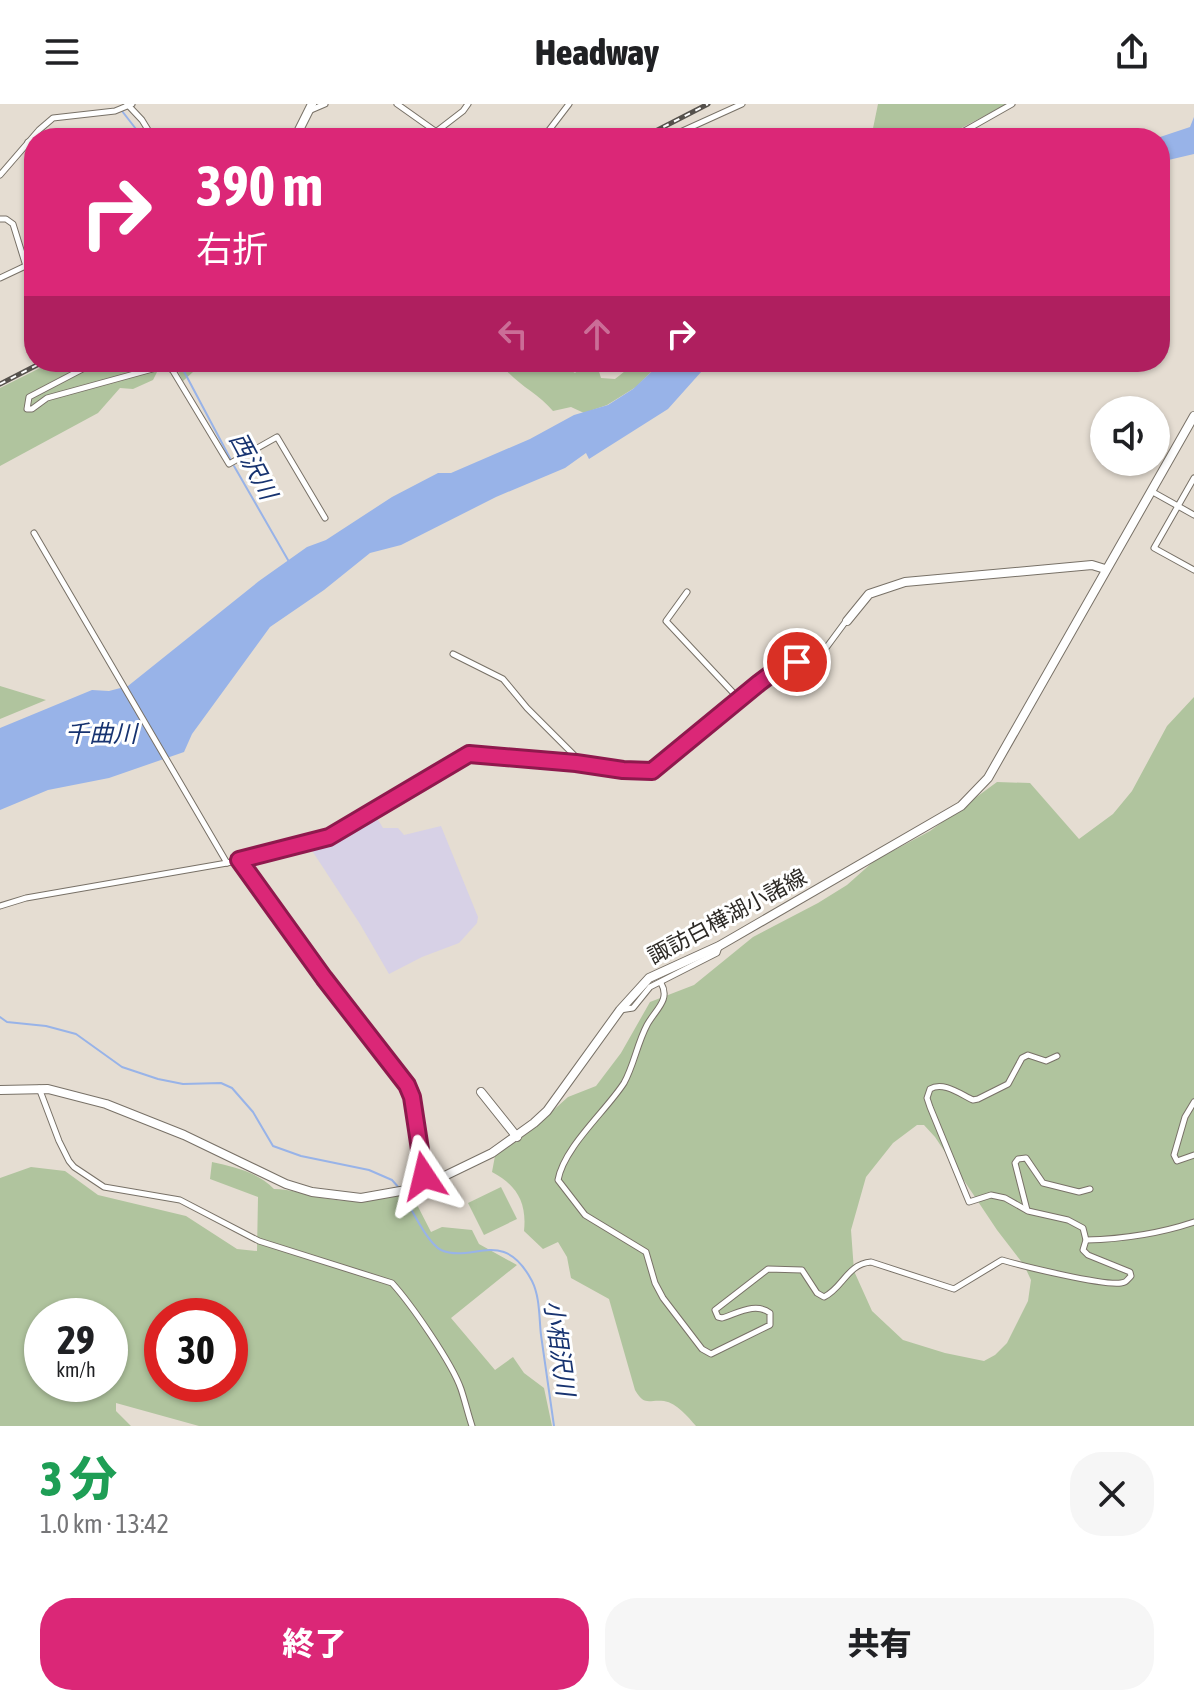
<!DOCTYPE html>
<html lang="ja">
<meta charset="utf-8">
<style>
:root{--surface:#fff;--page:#f6f6f6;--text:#202124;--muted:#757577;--accent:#db2777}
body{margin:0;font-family:"Asap Condensed","Noto Sans JP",sans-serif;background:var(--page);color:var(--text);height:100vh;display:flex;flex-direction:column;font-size:30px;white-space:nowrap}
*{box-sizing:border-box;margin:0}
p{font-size:26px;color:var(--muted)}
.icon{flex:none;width:44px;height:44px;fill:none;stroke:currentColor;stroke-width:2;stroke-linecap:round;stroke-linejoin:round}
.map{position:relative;height:1322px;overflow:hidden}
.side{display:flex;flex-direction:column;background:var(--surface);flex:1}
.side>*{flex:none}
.guide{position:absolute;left:24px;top:24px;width:1146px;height:244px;border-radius:32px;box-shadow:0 2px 6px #0004;background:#db2777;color:#fff;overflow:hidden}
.tools{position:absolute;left:1090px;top:292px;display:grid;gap:16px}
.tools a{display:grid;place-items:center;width:80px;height:80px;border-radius:50%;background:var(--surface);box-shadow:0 2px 6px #0004;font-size:40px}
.speed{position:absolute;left:24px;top:1194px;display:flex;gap:16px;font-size:40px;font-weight:700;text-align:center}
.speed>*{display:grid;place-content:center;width:104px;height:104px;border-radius:50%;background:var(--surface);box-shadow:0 2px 6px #0004;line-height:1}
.speed small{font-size:20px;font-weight:400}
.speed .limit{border:12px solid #d22;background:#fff;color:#111}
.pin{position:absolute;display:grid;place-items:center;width:68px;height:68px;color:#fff;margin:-34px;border:4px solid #fff;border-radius:50%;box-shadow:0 2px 8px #0007}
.me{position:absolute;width:88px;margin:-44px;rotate:350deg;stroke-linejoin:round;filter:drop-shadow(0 0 6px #0008)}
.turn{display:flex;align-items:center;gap:28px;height:168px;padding:0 40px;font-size:36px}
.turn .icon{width:104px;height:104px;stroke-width:2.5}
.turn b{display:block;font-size:56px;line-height:68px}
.lanes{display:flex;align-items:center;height:76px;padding:0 40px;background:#0003;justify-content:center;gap:40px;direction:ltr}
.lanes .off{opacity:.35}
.round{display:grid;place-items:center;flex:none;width:84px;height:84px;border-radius:32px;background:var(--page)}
.overview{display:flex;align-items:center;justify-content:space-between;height:136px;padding:0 40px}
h1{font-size:48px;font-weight:800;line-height:60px;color:#1e9e55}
.cta{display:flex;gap:16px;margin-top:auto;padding:16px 40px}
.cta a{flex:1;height:92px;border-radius:32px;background:var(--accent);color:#fff;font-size:32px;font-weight:800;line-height:92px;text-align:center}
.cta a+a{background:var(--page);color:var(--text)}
header{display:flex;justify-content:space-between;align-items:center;height:104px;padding:0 40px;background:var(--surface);font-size:36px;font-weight:800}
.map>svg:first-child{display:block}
.industrial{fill:#d7d1e6}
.green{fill:#b0c49e;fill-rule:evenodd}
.water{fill:#98b3e8}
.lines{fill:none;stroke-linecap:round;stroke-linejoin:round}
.stream{stroke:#98b3e8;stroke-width:2}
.street-casing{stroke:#787167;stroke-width:7}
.secondary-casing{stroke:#787167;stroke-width:10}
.primary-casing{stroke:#787167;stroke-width:10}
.street{stroke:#fff;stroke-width:5}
.secondary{stroke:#fff;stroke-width:8}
.primary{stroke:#fff;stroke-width:8}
.rail-casing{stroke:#55514c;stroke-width:5}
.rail{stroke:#fff;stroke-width:2;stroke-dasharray:6;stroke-linecap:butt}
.route-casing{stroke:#8e194d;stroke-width:20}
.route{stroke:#db2777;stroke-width:14}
.labels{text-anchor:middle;stroke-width:6;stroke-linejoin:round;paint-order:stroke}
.street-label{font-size:22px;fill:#2d2a26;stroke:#fff}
.water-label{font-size:24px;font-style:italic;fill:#173370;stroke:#fff}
</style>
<header><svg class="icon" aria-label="menu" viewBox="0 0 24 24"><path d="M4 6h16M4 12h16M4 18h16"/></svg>Headway<svg class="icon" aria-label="share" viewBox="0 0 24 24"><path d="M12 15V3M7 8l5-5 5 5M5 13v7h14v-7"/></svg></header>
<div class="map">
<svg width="1194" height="1322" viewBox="0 0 1194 1322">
<rect width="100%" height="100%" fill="#e5ddd2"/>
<!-- industrial -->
<path class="industrial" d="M 374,709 L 383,724 L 398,724 L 404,731 L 441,722 L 478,813 L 477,819 L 459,839 L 422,853 L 389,870 L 360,820 L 309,742 L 324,738 Z"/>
<!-- green -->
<g class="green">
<path d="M 878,0 L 1007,0 L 948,31 L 935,34 L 871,34 Z"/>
<path d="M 52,258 L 215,258 L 193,268 L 183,277 L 175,262 L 167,258 L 158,266 L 153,276 L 133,285 L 120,284 L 98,309 L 0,362 L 0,284 Z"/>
<path d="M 500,258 L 557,258 L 575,269 L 588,258 L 596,258 L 601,274 L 615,275 C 630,263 640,253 659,260 L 636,283 L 607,301 L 584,309 L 571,303 L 553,307 C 537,288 513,279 500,258 Z"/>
<path d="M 0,582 L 46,596 L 0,615 Z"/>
<path d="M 1194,593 L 1194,1322 L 696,1322 C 688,1313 677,1299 664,1297 C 649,1295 645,1303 635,1286 L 609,1195 L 571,1174 L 567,1153 L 558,1138 L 543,1145 L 524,1127 C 527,1099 517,1081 492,1068 L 495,1052 L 528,1029 L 568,993 L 596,982 L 621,949 L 650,898 L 694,881 L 753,833 L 818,799 L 847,781 L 874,757 L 930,727 L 997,678 L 1030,679 L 1079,735 L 1113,710 L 1132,687 L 1167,622 ZM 917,1021 L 924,1021 L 935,1033 L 997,1126 L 1024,1161 L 1031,1176 L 1028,1197 L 1007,1239 L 995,1251 L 984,1257 L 945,1249 L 903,1236 L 872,1207 L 854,1167 L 851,1126 L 866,1073 L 893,1039 Z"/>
<path d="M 212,1058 C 234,1063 258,1068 274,1085 C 291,1085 306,1091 323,1094 C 354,1100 381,1096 411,1089 L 431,1128 L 442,1123 L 472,1126 L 479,1140 L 517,1161 L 451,1214 L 495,1266 L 513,1253 L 524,1269 L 544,1284 L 552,1322 L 199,1322 L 116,1299 L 116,1307 L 131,1322 L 0,1322 L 0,1074 L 31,1063 L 65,1067 L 98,1091 L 186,1112 L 237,1145 L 257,1147 L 258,1093 L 210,1075 ZM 42,1212 L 110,1212 L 110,1280 L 42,1280 ZM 162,1212 L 230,1212 L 230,1280 L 162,1280 Z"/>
<path d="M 501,1083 L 517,1115 L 484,1131 L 468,1099 Z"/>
</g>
<!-- water -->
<g class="water">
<path d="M 1194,13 L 1194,50 L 1160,58 L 1160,34 L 1157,34 L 1190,23 Z"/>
<path d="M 662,258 L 710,258 L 668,305 L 589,355 L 586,349 L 565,364 L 496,393 L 401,441 L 370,449 L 324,486 L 270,523 L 192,630 L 184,648 L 109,674 L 48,686 L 0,706 L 0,624 L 92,586 L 109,587 L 128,582 L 259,477 L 307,443 L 326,436 L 392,393 L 438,369 L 451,369 L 530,335 L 574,311 L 608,301 L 633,285 Z"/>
</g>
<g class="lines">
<!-- stream -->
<g class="stream">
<path d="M 122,7 L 143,34"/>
<path d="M 179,258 L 231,356"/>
<path d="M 234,362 L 288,456"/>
<path d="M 0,913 L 7,918 L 46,922 L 76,930 L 122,963 L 158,975 L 183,980 L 221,979 L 232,984 L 253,1008 L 273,1042 L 301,1052 L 369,1066 L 392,1076 L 400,1085"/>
<path d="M 403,1091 C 412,1105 427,1139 441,1146 C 473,1160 503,1122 532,1177 C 540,1193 539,1213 541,1231 C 545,1261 550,1292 554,1322"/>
</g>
<!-- street casing -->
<g class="street-casing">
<g id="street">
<path d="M 127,0 L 142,16 L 153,34"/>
<path d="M 397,0 L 445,34"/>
<path d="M 311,6 L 325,0"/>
<path d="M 437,27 L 463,7 L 468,0"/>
<path d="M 543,34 L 569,0"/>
<path d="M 667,34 L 742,0"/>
<path d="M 952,34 L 1012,0"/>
<path d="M 28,38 L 34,46"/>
<path d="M 0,71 L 39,26 L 53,14 L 115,7 L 132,0"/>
<path d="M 0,115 L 6,115 L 13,120 L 26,162"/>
<path d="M 0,174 L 34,158"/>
<path d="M 96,258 L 29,293 L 27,305 L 32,305 L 47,294 L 167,261 L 173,267 L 229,360 L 277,333 L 325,414"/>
<path d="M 1194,374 L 1154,444 L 1194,466"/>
<path d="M 1151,387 L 1194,411"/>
<path d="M 34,429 L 227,759"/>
<path d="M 687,488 L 666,517 L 740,596"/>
<path d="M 453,550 L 503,575 L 527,604 L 575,652 L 576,659"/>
<path d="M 239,756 L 324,874 L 407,981 C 423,1010 413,1050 428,1080"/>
<path d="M 0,802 L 26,794 L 227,759 L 320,736 L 469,650 L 576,659 L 623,666 L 652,667 L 775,567 L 814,553 L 826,544 L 846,517"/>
<path d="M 661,879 C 671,896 655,906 647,921 C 637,940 634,961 624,979 C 606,1007 564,1043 558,1076 L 585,1111 L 646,1148 L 655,1179 L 663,1194 L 702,1245 L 711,1250 L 770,1221 L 770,1209 C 756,1198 738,1209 722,1214 L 718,1213 L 715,1206 L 768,1165 L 802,1166 L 817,1189 L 824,1193 C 843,1184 847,1160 871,1158 L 954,1185 L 1002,1156 C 1022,1162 1104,1182 1121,1179 C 1127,1178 1126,1177 1131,1172 L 1130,1168 L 1088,1151 L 1083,1146 L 1086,1136 L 1083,1124 L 1068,1116 L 1028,1107 L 1005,1094 L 991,1091 L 969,1098 L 930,1003 L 927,994 L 930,985 C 943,977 960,990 973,996 L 978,995 L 1008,980 L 1022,954 L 1028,951 L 1046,957 L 1057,952"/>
<path d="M 620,906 L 633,904 L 650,883 L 717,849 L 719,843"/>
<path d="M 39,984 L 59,1037 L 69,1057 L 74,1063 L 104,1083 L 180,1096 L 259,1137 L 392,1179 C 411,1200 452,1259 461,1285 C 465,1297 468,1310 472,1322"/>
<path d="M 1194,998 L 1185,1013 L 1174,1051 L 1177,1057 L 1194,1051"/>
<path d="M 1027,1106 L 1015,1059 L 1018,1055 L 1026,1054 L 1043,1079 L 1079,1088 L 1090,1085"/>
<path d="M 1086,1136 C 1123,1135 1158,1130 1194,1118"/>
</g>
</g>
<!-- secondary casing -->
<g class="secondary-casing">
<g id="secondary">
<path d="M 847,517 L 869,490 L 905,478 L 1092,461 L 1105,465"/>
<path d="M 481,988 L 517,1033"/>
</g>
</g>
<!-- primary casing -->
<g class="primary-casing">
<g id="primary">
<path d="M 295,34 L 312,0"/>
<path d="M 0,986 L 48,985 L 106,1000 L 184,1031 L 286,1080 L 312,1088 L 361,1094 L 406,1086 L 428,1080 L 492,1049 L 534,1019 L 547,1007 L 620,906 L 649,874 L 719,842 L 961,702 L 988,674 L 1194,312"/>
</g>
</g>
<!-- street -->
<use href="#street" class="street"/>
<!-- secondary -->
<use href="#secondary" class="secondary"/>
<!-- primary -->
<use href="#primary" class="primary"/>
<!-- rail casing -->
<g class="rail-casing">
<g id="rail">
<path d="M 642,34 L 708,0"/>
<path d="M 0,280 L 43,258"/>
</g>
</g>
<!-- rail -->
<use href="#rail" class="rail"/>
</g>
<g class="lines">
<!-- route casing -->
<g class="route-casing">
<path id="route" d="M 424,1072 L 412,993 L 407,981 L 324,874 L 239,756 L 329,733 L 469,650 L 576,659 L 623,666 L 652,667 L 759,579 L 775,567 L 797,558"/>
</g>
<!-- route -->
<use href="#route" class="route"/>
</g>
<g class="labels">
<!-- street labels -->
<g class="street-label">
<text transform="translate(727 812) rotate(-28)" y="8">諏訪白樺湖小諸線</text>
</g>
<!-- water labels -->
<g class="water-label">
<text transform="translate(253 362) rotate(62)" y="8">西沢川</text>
<text x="101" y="638">千曲川</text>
<text transform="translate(559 1244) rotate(82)" y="8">小相沢川</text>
</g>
</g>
</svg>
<div class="tools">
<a><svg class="icon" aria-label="sound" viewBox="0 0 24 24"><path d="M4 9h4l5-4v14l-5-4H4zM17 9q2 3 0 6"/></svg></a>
</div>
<div class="speed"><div>29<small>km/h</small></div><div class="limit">30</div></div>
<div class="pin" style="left:797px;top:558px;background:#d93025"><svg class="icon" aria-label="arrive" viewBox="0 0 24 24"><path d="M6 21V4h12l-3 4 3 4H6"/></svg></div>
<svg class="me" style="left:424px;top:1072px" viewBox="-20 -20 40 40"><path d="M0-17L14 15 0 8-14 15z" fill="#db2777" stroke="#fff" stroke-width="4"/></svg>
<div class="guide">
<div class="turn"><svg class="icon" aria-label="right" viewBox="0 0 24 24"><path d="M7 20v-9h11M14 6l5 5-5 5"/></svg><div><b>390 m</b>右折</div></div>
<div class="lanes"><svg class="icon off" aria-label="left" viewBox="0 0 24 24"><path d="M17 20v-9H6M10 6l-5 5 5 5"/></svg><svg class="icon off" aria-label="ahead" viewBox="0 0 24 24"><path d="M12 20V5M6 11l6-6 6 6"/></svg><svg class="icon" aria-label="right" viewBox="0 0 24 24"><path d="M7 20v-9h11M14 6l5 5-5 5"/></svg></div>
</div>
</div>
<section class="side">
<div class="overview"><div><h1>3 分</h1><p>1.0 km · 13:42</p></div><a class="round"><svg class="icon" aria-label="close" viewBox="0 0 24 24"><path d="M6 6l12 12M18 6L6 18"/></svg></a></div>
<div class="cta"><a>終了</a><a>共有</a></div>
</section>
